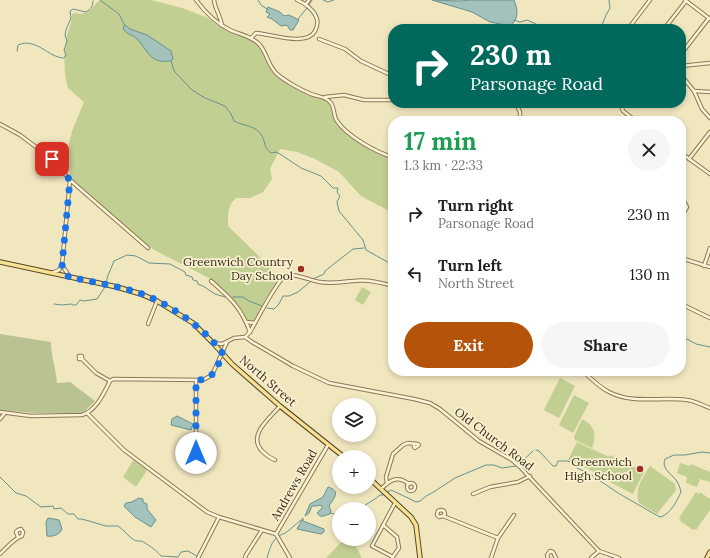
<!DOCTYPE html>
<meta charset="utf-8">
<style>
:root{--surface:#fff;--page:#f6f6f6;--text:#202124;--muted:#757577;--accent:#b45309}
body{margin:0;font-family:Lora,serif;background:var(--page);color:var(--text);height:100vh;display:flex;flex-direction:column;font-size:15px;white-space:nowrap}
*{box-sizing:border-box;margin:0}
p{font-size:13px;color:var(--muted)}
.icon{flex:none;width:22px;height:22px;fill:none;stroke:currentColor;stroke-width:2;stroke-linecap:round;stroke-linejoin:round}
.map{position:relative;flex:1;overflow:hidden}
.details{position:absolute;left:388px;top:116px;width:298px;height:260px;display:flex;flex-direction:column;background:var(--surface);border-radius:16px;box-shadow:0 2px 6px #0003}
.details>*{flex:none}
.hud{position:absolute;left:388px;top:24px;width:298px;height:84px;border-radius:16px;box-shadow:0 2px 6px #0003;background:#00695c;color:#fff;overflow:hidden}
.controls{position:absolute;left:332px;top:398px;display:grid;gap:8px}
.controls a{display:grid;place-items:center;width:44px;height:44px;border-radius:50%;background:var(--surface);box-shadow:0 2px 6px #0003;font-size:20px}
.pin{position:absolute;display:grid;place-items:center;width:34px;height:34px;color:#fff;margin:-17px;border-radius:8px;box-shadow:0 2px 6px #0006}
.me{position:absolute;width:44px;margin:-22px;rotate:0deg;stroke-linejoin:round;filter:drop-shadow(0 0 3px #0008)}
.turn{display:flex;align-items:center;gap:14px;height:84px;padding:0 16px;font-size:18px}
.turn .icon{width:52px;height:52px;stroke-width:2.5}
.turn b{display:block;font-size:28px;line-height:34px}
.round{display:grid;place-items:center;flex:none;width:42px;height:42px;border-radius:21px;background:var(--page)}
.headline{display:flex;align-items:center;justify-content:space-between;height:68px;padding:0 16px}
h1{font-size:24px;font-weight:700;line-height:30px;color:#1e9e55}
.primary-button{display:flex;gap:8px;margin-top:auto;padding:8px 16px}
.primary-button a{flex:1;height:46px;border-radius:24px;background:var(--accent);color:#fff;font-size:16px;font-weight:700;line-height:46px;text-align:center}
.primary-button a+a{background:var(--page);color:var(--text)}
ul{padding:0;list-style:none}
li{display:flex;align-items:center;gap:12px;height:60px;padding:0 16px}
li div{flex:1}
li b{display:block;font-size:15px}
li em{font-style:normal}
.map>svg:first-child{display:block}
.green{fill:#c2cf92}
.cemetery{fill:#b9c392}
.water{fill:#a3c2bc;stroke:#69918b}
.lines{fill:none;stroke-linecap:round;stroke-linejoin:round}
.stream{stroke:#69918b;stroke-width:1}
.minor-casing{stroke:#8b7856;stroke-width:4.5}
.major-casing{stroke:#58452b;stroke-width:5.5}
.minor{stroke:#fbf3d3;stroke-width:2.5}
.major{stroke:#f7e294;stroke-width:3.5}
.route{stroke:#1a73e8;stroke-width:7;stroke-dasharray:0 12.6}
.poi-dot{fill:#9e2e22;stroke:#f8f0cf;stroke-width:1.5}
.labels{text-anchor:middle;stroke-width:3.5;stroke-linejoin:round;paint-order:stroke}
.poi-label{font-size:12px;fill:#392d1c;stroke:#f8f0cf;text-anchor:end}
.street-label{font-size:12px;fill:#392d1c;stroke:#f8f0cf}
</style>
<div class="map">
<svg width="710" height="558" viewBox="0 0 710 558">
<rect width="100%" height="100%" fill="#f1e7bf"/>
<!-- green -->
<g class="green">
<path d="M 100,0 L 151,0 L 182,8 L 206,17 L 221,28 L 256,42 L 264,52 L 273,73 L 280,78 L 308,95 L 327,101 L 330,106 L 335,121 L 347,133 L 369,149 L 393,160 L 393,213 L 361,196 L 339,172 L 315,159 L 297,152 L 280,149 L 270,169 L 272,179 L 263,192 L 250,198 L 236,198 C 227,206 228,215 228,226 L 268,265 L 278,280 L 265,300 L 255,321 L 251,322 L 247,320 L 236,304 L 227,294 L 209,278 L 158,252 L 141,242 L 73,180 L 70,175 L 69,143 L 72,131 L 84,102 L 68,88 C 63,71 64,53 67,35 C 69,28 72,22 72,14 C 77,12 80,15 85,13 C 91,12 95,3 100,0 Z"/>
<path d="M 362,287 L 371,292 L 363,305 L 355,300 Z"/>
<path d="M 560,378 L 575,386 L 559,418 L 544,410 Z"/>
<path d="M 574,395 L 589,403 L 573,433 L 559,425 Z"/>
<path d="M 582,419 C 595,425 597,436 592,448 L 575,440 L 574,437 Z"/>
<path d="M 577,442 L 609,457 L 610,455 L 644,472 L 633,494 L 600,477 L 601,475 L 568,460 Z"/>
<path d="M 134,459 L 147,470 L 136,487 L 123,477 Z"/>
<path d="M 680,463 L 690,466 L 691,464 L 710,472 L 710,482 L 700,479 L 697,487 L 686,483 L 687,477 L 677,473 Z"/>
<path d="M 650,466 L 675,484 L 676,490 L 657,514 L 639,503 C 634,489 643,477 650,466 Z"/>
<path d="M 696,492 L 699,494 L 700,492 L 710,499 L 710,510 L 696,530 L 694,529 L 693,530 L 680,521 L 681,520 L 679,518 Z"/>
<path d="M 344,539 L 352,539 L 362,558 L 326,558 Z"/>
</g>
<!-- cemetery -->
<path class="cemetery" d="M 0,334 L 51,342 C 51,356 56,369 57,383 L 70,382 L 95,401 L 84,412 L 80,413 L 34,413 L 0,410 Z"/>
<!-- water -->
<g class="water">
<path d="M 432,0 C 439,0 464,2 468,0 L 514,0 C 518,10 519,19 510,26 L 490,22 L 472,12 Z"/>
<path d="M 268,7 L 280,12 L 284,16 L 289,15 L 299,20 L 293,30 L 290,30 L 287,25 L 281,26 L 272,19 L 267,17 L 270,14 L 266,12 Z"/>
<path d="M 125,25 L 130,29 L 147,35 L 171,51 L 173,59 C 169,63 173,61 168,61 C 150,64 147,49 137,39 C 131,33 125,35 123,27 Z"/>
<path d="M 177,416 L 193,424 L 191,430 L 171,425 L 172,419 Z"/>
<path d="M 328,487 C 342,491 333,499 329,506 L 331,511 L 330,514 C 325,515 321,519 317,513 L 322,508 L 322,506 L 320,505 L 317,506 L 312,506 L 309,513 L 305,516 L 310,504 L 323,497 Z"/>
<path d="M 139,498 L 143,499 L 143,502 L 147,504 L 147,509 L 156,520 L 151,527 L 135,517 L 124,506 L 126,503 L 132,502 Z"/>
<path d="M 48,518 L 59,520 L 62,529 C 60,535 52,537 47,536 L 46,522 Z"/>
<path d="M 303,518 L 303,521 L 324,529 L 324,532 L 321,534 L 297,529 Z"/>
</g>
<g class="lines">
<!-- stream -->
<g class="stream">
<path d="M 100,0 L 119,14 L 125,26"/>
<path d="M 258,0 L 261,5 L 267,9"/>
<path d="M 323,0 L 328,2 L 334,0"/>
<path d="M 309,5 L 312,0"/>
<path d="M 298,19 L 307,8"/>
<path d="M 514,20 L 520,22 L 527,20 L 547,29"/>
<path d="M 599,29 L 601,28 L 606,15 L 610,8 L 609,0"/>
<path d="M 17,51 L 18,45 C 36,37 49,58 64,58 L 66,55 L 64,50 L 67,41 L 65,35 L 66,30 L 71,18 L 70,11 L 73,9 L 86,12 C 91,9 93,6 93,1"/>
<path d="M 171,60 L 174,71 L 192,90 L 205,98 L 225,106 L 231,114 L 234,121 C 243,126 256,125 262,136 C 266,143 263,147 271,153 L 276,152 L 280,154 L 301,168 L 321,176 L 333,188 L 338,188 L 337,192 L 340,196 L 337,202 L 339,211 L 363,240 L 366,250 L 393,265"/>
<path d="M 313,279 L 324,274 L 325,271 L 353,249 L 364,248"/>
<path d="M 107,283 L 107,278 L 114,261 L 127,255 L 136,256 L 149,263 L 170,264 L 185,272 L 186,275 L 192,277 L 193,280 L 197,281 L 198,284 L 203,286 L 215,294 L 225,297"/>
<path d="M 233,297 L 243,297 L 249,301 L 262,306"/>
<path d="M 54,304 L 62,305 L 71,304 L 73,305 L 76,305 L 80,300 L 84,301 L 97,299 L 105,287"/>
<path d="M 267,308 L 274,309 L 279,304 L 283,296 L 289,296 L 298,292 L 310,282"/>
<path d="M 681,342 L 687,339 L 696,344 L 710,347"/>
<path d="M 536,450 L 539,451 L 553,466 L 556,466 L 558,461 L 567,461 L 570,462 L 577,468 L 590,474 L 618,493 L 658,516 L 661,517 C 671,513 677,501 681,492 C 680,488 679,484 676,480 C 671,474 661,468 665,459 L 674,455 L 685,455 L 702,452 L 710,453"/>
<path d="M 519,464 L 533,451"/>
<path d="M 0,477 L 16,493 L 26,496 L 41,507 L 53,506 L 54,509 L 61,508 L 68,514 L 74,514 L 78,519 L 82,519 L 106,526 L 118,526 C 124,530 128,536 134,540 C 136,541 139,541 141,541 C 148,544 156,550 161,556 L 178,557 L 181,552 L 188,551 L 197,556"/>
<path d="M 359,509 L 375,499 L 380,495 L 383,495 L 391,490 L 408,498 L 416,502 L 420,501 L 426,496 L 432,493 L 455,478 L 486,465 L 494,465 L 502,468 L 516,466"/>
<path d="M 330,513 L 339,515"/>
<path d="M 267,558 C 271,545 272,538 285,533 C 290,530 296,524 301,520"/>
</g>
<!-- minor casing -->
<g class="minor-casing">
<g id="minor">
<path d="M 196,0 C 205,12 215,23 230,30 C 239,34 250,36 258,43 C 267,51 267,65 277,74 C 285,81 301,90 311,94 C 318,97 325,96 330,102 C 335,106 333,116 337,121 C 347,136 377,153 393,157"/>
<path d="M 214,0 C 215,9 221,17 222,26"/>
<path d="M 685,0 L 710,19"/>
<path d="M 306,4 L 309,0"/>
<path d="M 628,29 L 650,0"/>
<path d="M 664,29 L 686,1"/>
<path d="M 251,38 L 256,33 C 271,34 307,47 315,31 C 317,27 318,23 317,19 C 314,10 305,3 297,0"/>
<path d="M 319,39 L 345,49 L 361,61 L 393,76"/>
<path d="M 681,54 L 709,18"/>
<path d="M 681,66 L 710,63"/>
<path d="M 681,75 L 694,91 L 702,109 L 710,118"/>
<path d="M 694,91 L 710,92"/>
<path d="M 325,97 L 344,95 L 364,100 L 393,100"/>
<path d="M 516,103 L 520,112 L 520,121"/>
<path d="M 620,103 L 623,111 L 636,121"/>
<path d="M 521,119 L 530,121"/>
<path d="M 0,124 L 20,135 L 52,159 L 70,180 L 62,265 L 59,270 L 52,273"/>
<path d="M 681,153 L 710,174"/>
<path d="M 689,159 L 710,132"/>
<path d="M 70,180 L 148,248"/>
<path d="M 681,200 L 685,203 L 687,207 L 681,218"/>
<path d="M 392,221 L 393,222"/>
<path d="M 681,258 L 710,267"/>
<path d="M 62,265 L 69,276"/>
<path d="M 704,266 L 710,248"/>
<path d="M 211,281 C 230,298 241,307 250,332"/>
<path d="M 681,304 L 710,318"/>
<path d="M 246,322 L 255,323"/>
<path d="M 148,324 L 157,301"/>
<path d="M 245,337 L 252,342 L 293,366 L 329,383 L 414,399 L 430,403 L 440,409 L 479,441 L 512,460 L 520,467 L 599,551 L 619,558"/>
<path d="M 213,343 L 222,344 L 234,338 L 245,337 L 250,332 C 257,320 275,284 284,277 C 293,271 310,281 320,282 C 333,284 341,282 353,281 C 367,279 380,282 393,286"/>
<path d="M 82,359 L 79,359 L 79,356 L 82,356 L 82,359 L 96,373 L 110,381"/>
<path d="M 583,371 C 591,379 599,387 609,392 C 634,405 661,396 687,400 C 695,401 702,405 710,408"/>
<path d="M 0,412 L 31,416 L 82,415 C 96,411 104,393 110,381 L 113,379 L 203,380 L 212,375 L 227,342"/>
<path d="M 87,413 L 124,450 L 207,512 L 219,517 L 276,534 L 290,558"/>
<path d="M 0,419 L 5,413"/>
<path d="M 196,453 L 196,380"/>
<path d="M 275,460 C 270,458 266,455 262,451 C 247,435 270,418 280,406"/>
<path d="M 387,483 L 386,477 L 393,454 L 403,445 L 408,443 L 418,444 L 419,445 L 415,448 L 414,447 L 414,444"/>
<circle cx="411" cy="487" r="4"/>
<path d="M 381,489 C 390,480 397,475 409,484"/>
<path d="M 473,494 L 490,487 L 518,482 L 530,476"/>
<path d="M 443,516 L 445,514 L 444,511 L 441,510 L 438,511 L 437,515 L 439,517 L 443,516 L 498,538"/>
<path d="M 383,525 L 397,537 L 399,548 L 392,558"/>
<path d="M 276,534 L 328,445"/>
<path d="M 0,554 C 5,549 16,537 22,536 L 23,532 L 21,529 L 18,530 L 16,532 L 18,537"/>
<path d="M 393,557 L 372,546 L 395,503"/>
<path d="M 198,558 L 219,517"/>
<path d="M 245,558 L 246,555 L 262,530"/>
<path d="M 491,558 L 498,538 L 514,515"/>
<path d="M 548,558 L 547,555 L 550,551 L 553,552 L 556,558"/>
<path d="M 591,558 L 599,551"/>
</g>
</g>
<!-- major casing -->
<g class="major-casing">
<g id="major">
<path d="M 0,262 L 117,287 L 141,294 L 157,301 L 193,323 L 213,343 L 232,364 L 280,406 L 344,457"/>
<path d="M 369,478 L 411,517 L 416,525 L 420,558"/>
<path d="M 707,558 L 710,552"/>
</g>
</g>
<!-- minor -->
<use href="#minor" class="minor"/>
<!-- major -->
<use href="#major" class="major"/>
</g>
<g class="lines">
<!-- route -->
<path class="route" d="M 52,159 L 70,180 L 62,265 L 66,274 L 69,277 C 93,282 119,286 142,294 C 170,304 206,329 223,354 C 216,369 214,380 196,380 L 196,453"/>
</g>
<!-- markers -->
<g class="poi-dot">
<circle cx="301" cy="269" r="4"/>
<circle cx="640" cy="469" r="4"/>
</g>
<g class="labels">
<!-- poi labels -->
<g class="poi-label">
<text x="293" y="266">Greenwich Country<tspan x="293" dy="14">Day School</tspan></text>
<text x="632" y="466">Greenwich<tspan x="632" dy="14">High School</tspan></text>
</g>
<!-- street labels -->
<g class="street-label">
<text transform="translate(268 381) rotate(41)" y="4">North Street</text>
<text transform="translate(494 439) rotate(37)" y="4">Old Church Road</text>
<text transform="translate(294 485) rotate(-60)" y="4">Andrews Road</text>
</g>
</g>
</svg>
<div class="controls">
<a><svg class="icon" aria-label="layers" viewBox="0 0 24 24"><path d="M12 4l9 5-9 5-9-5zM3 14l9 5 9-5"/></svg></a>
<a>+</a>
<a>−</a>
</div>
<div class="pin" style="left:52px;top:159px;background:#d93025"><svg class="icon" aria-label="arrive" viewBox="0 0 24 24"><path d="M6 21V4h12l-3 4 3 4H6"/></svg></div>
<svg class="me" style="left:196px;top:453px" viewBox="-20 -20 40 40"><circle r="19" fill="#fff"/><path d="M0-13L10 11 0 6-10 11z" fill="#1a73e8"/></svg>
<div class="hud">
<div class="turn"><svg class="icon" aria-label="right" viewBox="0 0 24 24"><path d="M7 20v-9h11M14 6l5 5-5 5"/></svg><div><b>230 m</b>Parsonage Road</div></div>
</div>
<section class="details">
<div class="headline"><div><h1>17 min</h1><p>1.3 km · 22:33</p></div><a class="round"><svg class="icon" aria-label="close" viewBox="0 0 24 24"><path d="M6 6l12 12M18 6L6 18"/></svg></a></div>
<ul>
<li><svg class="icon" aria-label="right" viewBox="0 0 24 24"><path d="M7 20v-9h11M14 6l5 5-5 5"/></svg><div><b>Turn right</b><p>Parsonage Road</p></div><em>230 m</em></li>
<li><svg class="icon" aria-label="left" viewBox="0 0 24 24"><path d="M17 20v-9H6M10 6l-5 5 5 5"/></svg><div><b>Turn left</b><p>North Street</p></div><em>130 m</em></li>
</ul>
<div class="primary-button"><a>Exit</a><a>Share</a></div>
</section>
</div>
